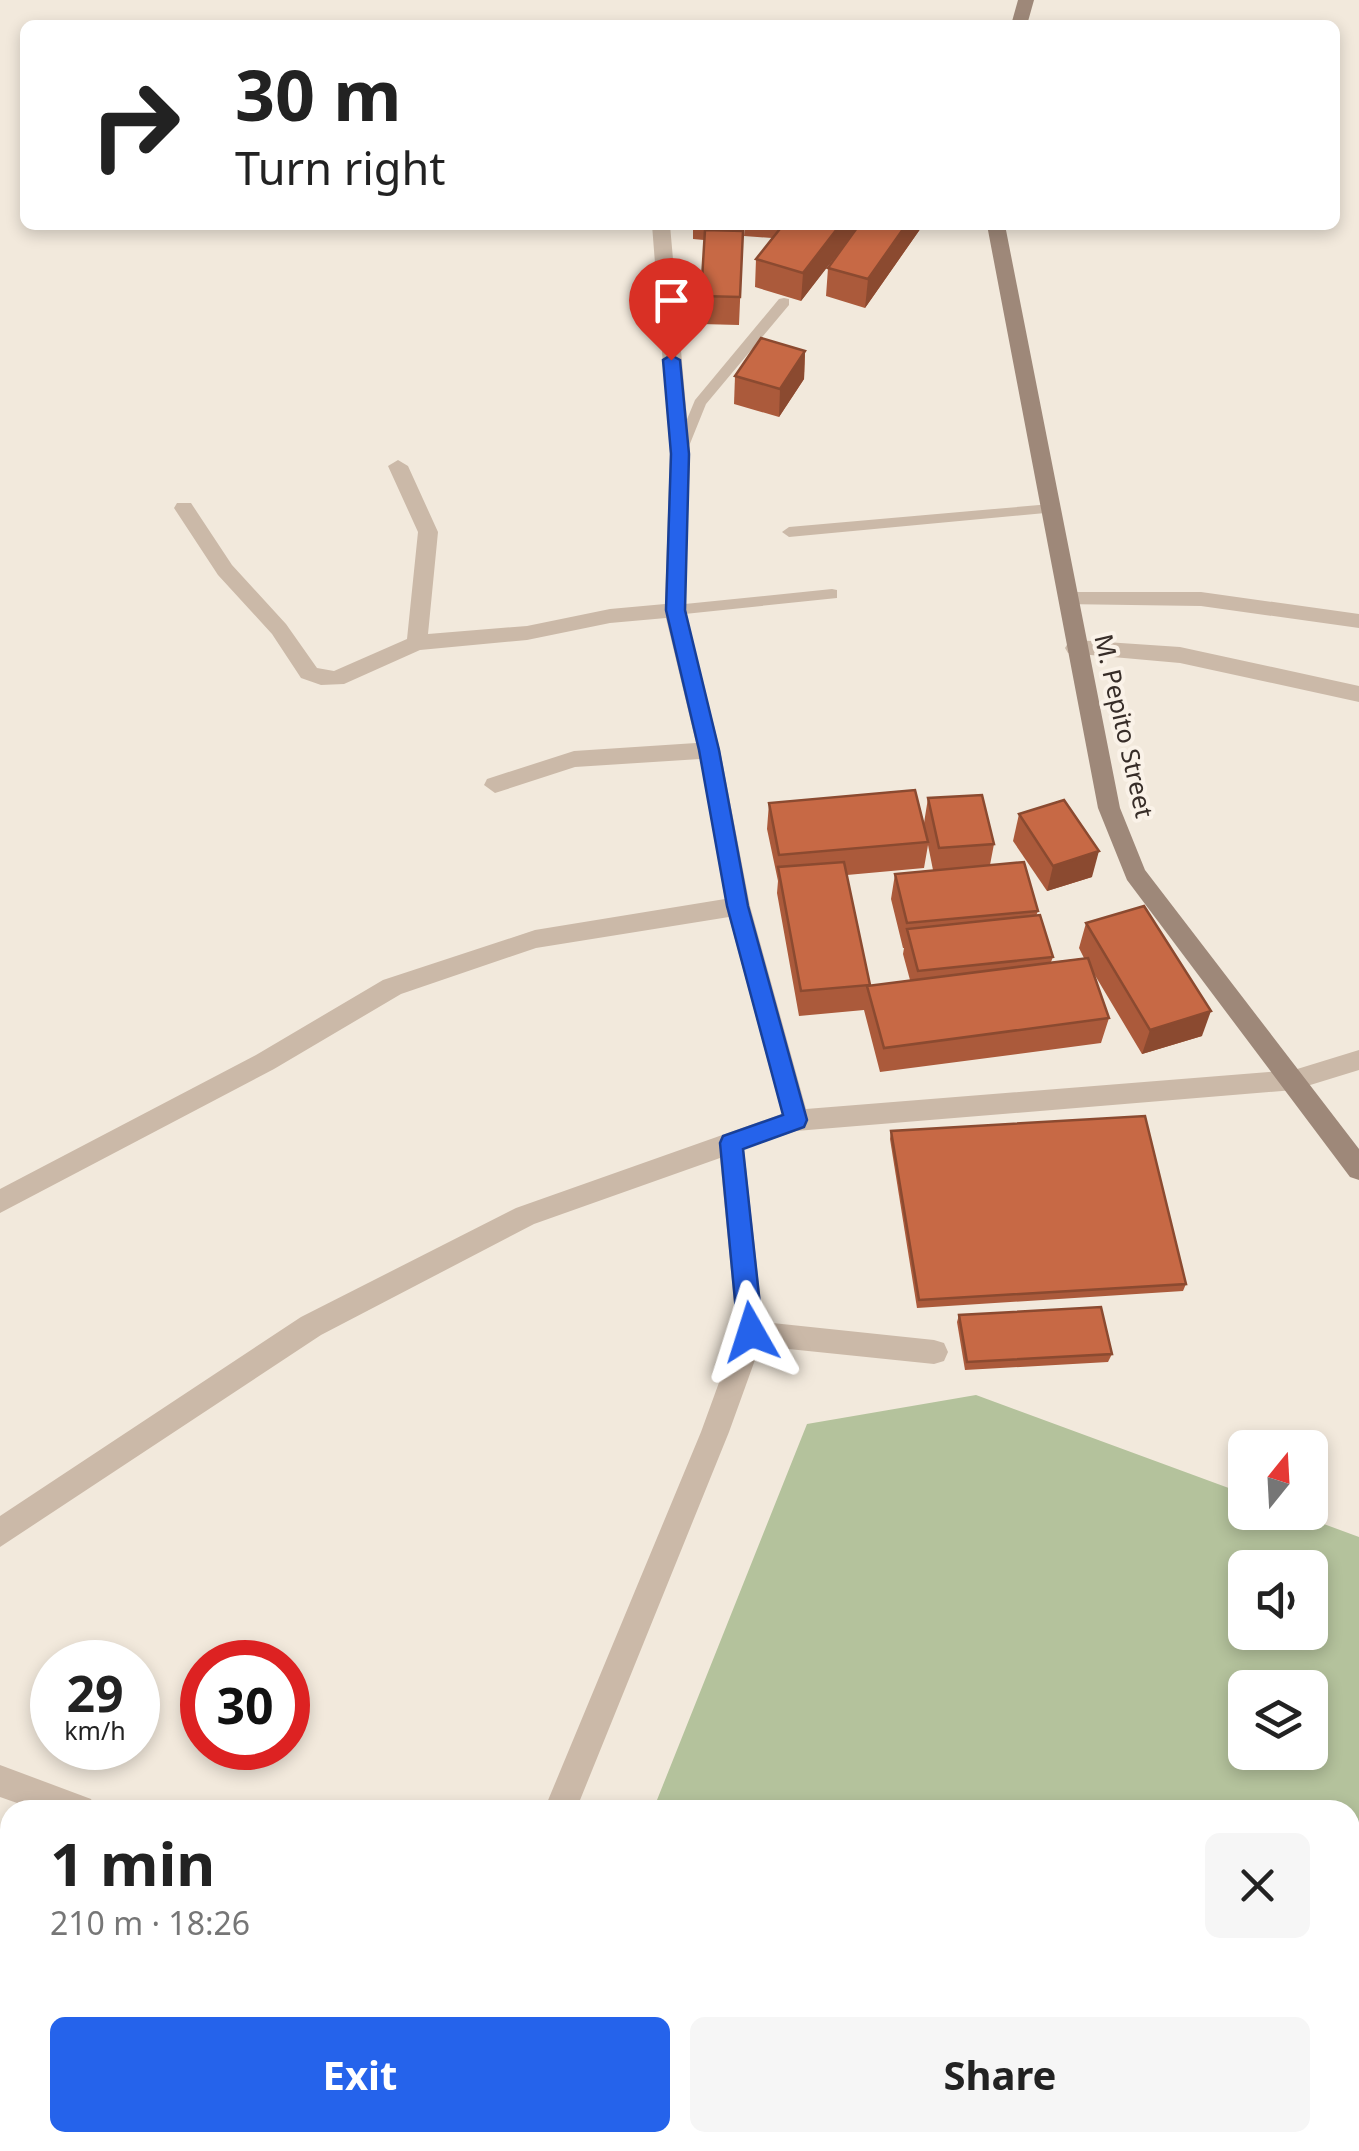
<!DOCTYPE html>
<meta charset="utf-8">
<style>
:root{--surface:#fff;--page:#f6f6f6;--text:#222;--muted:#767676;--accent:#2563eb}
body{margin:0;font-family:"Noto Sans",sans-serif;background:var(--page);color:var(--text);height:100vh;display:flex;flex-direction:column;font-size:38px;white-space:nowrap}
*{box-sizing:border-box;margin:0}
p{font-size:32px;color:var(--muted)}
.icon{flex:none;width:55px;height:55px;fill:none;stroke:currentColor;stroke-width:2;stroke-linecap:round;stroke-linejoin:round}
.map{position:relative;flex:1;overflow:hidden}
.details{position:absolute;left:0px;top:1800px;width:1360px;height:352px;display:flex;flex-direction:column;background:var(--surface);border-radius:30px 30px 0 0;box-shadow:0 5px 15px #0003}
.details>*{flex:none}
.top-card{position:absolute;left:20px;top:20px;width:1320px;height:210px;border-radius:15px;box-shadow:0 5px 15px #0003;background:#fff;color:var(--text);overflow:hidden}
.needle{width:65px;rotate:18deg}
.tools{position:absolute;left:1228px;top:1430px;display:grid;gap:20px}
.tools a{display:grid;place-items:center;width:100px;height:100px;border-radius:15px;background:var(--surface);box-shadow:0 5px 15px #0003;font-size:50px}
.speed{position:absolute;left:30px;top:1640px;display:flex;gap:20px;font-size:50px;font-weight:700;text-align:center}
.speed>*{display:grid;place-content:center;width:130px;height:130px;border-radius:50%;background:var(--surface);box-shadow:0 5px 15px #0003;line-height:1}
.speed small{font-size:25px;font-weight:400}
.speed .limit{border:15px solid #d22;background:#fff;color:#111}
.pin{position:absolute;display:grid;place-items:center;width:85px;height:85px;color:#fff;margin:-102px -42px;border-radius:50% 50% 50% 0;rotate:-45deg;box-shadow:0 0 10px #0007}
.pin .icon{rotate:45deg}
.me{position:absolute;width:110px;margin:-55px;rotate:354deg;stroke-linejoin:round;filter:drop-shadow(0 0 8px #0008)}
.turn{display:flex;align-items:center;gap:35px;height:210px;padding:0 50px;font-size:45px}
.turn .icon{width:130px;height:130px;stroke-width:2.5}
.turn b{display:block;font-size:70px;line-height:85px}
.round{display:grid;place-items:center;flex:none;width:105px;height:105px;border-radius:15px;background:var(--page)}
.head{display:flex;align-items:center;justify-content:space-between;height:170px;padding:0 50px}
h1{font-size:60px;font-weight:700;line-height:75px}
.cta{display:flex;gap:20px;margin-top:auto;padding:20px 50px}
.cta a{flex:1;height:115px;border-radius:15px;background:var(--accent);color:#fff;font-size:40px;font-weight:700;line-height:115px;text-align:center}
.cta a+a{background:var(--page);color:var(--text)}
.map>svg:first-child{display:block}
.green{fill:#b4c29c;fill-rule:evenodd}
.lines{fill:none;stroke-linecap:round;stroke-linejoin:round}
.lane{fill:#cbb9a8;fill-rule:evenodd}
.street{fill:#cbb9a8;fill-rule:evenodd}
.secondary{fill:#9e8879;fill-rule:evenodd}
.wall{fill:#ab5a3b;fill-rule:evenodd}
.shaded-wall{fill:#8b4a30}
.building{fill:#c76945;stroke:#8b4a30;stroke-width:2.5}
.route{fill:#2563eb;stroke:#184099;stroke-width:2.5}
.labels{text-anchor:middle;stroke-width:8;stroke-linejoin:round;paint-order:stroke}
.street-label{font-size:25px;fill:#372d28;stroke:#faf2e8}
</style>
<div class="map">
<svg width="1359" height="2151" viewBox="0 0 1359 2151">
<rect width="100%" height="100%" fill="#f2e9dc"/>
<!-- green -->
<g class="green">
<path d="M 976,1395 L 1245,1494 L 1245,1512 L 1294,1513 L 1359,1537 L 1359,2004 L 1350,2056 L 1350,1810 L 653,1810 L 807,1424 ZM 1245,1568 L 1310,1568 L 1310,1632 L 1245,1632 ZM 1245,1688 L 1310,1688 L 1310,1752 L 1245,1752 Z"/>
<path d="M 1035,2143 L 1335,2142 L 1335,2143 L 1333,2151 L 1055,2151 Z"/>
</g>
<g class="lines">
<!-- lane -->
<g class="lane">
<path d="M 784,298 L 789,299 L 789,305 L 706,404 L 685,456 L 675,456 L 673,453 L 695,400 L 779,299 Z"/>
<path d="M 1051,504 L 1056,506 L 1056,512 L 789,537 L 782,532 L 789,527 Z"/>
<path d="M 832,589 L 837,590 L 837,598 L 675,615 L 668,610 L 675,605 Z"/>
</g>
<!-- street -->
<g class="street">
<path d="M 652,225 L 670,225 L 690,453 L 685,610 L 720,750 L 750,906 L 806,1109 L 1294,1070 L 1359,1050 L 1359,1070 L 1294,1090 L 796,1131 L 744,1149 L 763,1322 L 934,1340 L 944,1343 L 948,1352 L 944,1361 L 934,1364 L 760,1346 L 729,1432 L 576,1810 L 544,1810 L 701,1432 L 737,1333 L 720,1158 L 534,1224 L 321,1335 L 0,1547 L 0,1516 L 301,1317 L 516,1208 L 782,1114 L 729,917 L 536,948 L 401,994 L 274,1069 L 0,1213 L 0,1189 L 256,1055 L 383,980 L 535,930 L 725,899 L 700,759 L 575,767 L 495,793 L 484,785 L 487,779 L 574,751 L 696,743 L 666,618 L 610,623 L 527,640 L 420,650 L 344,684 L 321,685 L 301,678 L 272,634 L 218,575 L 174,508 L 177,503 L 191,503 L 232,565 L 286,624 L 317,668 L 334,671 L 407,639 L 418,532 L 388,466 L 398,460 L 408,466 L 438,532 L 428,634 L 527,626 L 610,609 L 665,604 L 670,453 Z"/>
<path d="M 1069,592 L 1201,592 L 1359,614 L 1359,628 L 1201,606 L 1062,604 L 1059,599 L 1062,594 Z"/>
<path d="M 1076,640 L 1180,647 L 1359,686 L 1359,702 L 1180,663 L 1068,653 L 1065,648 L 1068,643 Z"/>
<path d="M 0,1765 L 91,1799 L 96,1810 L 37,1810 L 0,1797 Z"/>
<path d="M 116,2142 L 150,2142 L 147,2151 L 113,2151 Z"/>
<path d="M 488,2142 L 522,2142 L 519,2151 L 485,2151 Z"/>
<path d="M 824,2142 L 875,2142 L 878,2151 L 828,2151 Z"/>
</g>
<!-- secondary -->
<g class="secondary">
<path d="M 1018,0 L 1034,0 L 1027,25 L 1011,25 Z"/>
<path d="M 987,225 L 1005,225 L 1120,808 L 1145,870 L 1359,1149 L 1359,1180 L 1350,1177 L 1127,880 L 1098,808 Z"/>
</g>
</g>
<!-- wall -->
<g class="wall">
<path d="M 693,225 L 732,225 L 730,231 L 743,231 L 739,325 L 701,324 L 704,240 L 693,239 Z"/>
<path d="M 745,225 L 923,225 L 865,308 L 826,296 L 828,268 L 856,229 L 801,301 L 755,287 L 756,259 L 772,238 L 744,236 Z"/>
<path d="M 805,351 L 804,379 L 779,417 L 734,404 L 735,376 Z"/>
<path d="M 928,798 L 994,844 L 990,865 L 1038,911 L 1036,916 L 1053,957 L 1051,962 L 1084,958 L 1079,948 L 1086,923 L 1202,1036 L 1142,1054 L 1093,972 L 1109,1018 L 1101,1043 L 880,1072 L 864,1010 L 799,1016 L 777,893 L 778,881 L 767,829 L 769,803 L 924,823 ZM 928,845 L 933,870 L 895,874 L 891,899 L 903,948 L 904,948 L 903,954 L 910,980 L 870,986 L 847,875 L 924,868 Z"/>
<path d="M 1019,814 L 1092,877 L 1047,891 L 1013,841 Z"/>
<path d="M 891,1131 L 1186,1284 L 1183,1291 L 917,1308 L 890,1139 Z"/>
<path d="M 959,1315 L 1112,1354 L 1108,1362 L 965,1370 L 957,1322 Z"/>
</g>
<!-- shaded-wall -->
<g class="shaded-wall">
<path d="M 840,225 L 860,225 L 801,301 L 803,273 Z"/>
<path d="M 906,225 L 923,225 L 865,308 L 868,279 Z"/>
<path d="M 805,351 L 804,379 L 779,417 L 780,389 Z"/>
<path d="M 1099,851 L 1092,877 L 1047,891 L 1053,866 Z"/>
<path d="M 1211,1011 L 1202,1036 L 1142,1054 L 1150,1030 Z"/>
</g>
<!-- building -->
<g class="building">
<path d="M 783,225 L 840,225 L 803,273 L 756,259 Z"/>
<path d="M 859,225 L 906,225 L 868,279 L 828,268 Z"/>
<path d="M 705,230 L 743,231 L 740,297 L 701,296 Z"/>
<path d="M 761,338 L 805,351 L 780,389 L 735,376 Z"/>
<path d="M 915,790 L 928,842 L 779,855 L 769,803 Z"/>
<path d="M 982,795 L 994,844 L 939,848 L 928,798 Z"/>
<path d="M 1064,800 L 1099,851 L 1053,866 L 1019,814 Z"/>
<path d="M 844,862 L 870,985 L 801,991 L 778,867 Z"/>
<path d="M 1024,862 L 1038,911 L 907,923 L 895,874 Z"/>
<path d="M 1144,906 L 1211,1011 L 1150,1030 L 1086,923 Z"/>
<path d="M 1040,915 L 1053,957 L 918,971 L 907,929 Z"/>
<path d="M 1088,958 L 1109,1018 L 884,1048 L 867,986 Z"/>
<path d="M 1145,1116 L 1186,1284 L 919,1300 L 891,1131 Z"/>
<path d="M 1101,1307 L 1112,1354 L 967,1362 L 959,1315 Z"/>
</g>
<!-- route -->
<path class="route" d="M 671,355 L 680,360 L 689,454 L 685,610 L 719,750 L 748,906 L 807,1120 L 804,1127 L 743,1149 L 763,1332 L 760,1340 L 751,1344 L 742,1340 L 738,1332 L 720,1143 L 723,1136 L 783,1115 L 727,906 L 699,750 L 666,610 L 671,454 L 663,360 Z"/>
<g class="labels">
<!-- street labels -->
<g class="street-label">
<text transform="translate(1124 726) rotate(77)" y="9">M. Pepito Street</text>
</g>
</g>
</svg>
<div class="tools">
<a><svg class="needle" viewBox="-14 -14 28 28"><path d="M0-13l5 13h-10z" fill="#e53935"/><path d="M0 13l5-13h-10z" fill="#767676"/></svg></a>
<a><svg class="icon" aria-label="sound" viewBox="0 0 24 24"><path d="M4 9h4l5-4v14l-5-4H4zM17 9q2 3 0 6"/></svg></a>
<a><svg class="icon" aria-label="layers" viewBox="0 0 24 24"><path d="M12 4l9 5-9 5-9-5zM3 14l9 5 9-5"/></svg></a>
</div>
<div class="speed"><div>29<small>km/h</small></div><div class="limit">30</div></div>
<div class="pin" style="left:671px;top:360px;background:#d93025"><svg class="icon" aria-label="arrive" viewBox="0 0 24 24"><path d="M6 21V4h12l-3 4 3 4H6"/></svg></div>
<svg class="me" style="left:751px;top:1332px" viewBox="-20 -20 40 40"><path d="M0-17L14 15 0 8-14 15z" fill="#2563eb" stroke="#fff" stroke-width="4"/></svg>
<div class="top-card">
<div class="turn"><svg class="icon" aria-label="right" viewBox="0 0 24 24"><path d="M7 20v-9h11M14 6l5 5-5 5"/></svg><div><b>30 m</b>Turn right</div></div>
</div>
<section class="details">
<div class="head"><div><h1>1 min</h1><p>210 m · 18:26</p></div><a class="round"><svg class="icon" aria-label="close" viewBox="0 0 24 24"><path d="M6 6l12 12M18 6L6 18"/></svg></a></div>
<div class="cta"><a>Exit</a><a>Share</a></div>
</section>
</div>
